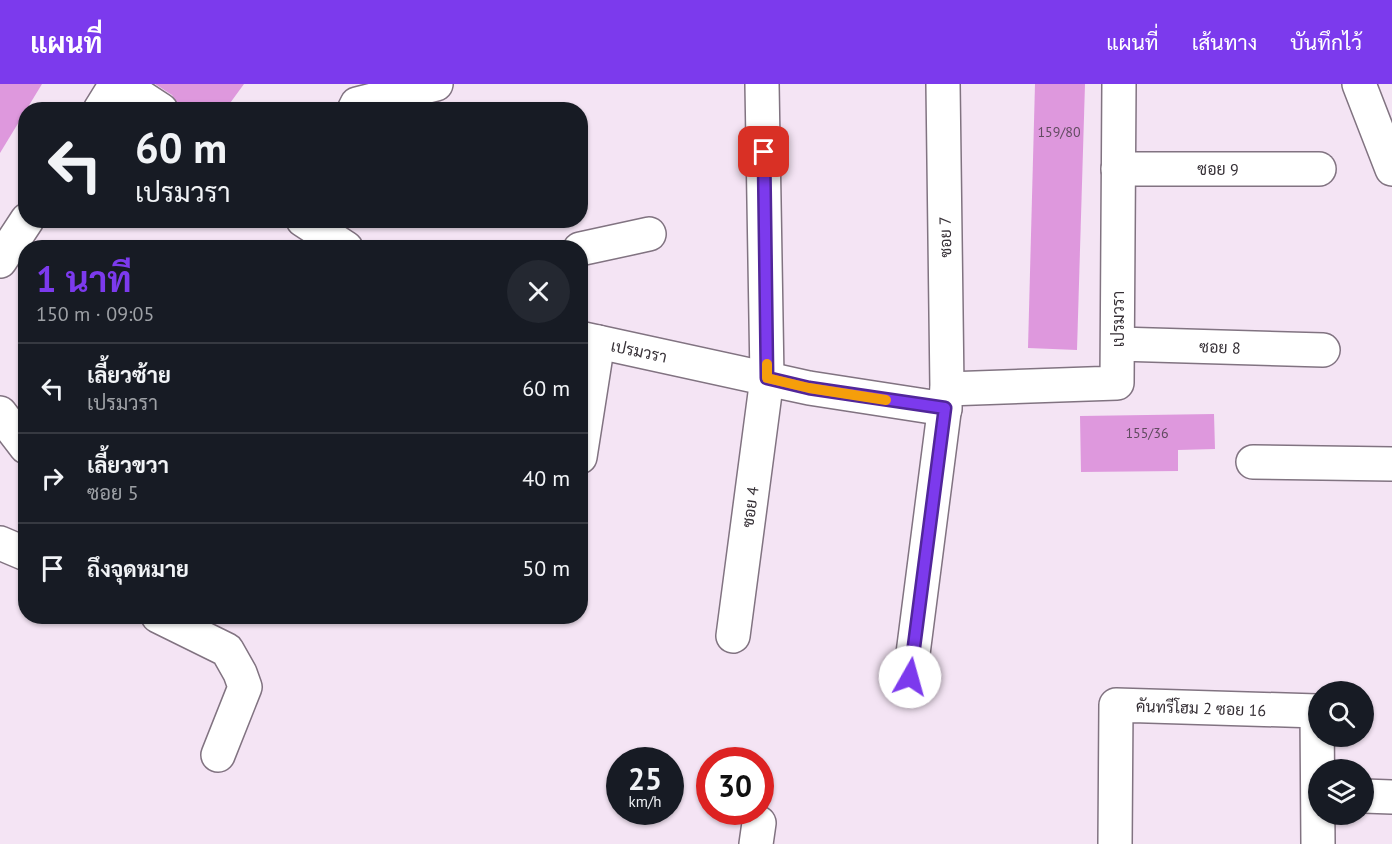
<!DOCTYPE html>
<html lang="th">
<meta charset="utf-8">
<style>
:root{--surface:#171b24;--page:#242831;--text:#f1f3f6;--muted:#9ea1a6;--line:#363941;--accent:#7c3aed}
body{margin:0;font-family:"PT Sans",Sarabun,sans-serif;background:var(--page);color:var(--text);height:100vh;display:flex;flex-direction:column;font-size:22px;white-space:nowrap}
*{box-sizing:border-box;margin:0}
p{font-size:20px;color:var(--muted)}
.icon{flex:none;width:33px;height:33px;fill:none;stroke:currentColor;stroke-width:2;stroke-linecap:round;stroke-linejoin:round}
.map{position:relative;flex:1;overflow:hidden}
.drawer{position:absolute;left:18px;top:156px;width:570px;height:384px;display:flex;flex-direction:column;background:var(--surface);border-radius:24px;box-shadow:0 2px 4px #0004}
.drawer>*{flex:none}
.guide{position:absolute;left:18px;top:18px;width:570px;height:126px;border-radius:24px;box-shadow:0 2px 4px #0004;background:#171b24;color:var(--text);overflow:hidden}
.controls{position:absolute;left:1308px;top:597px;display:grid;gap:12px}
.controls a{display:grid;place-items:center;width:66px;height:66px;border-radius:50%;background:var(--surface);box-shadow:0 2px 4px #0004;font-size:30px}
.speed{position:absolute;left:606px;top:663px;display:flex;gap:12px;font-size:30px;font-weight:700;text-align:center}
.speed>*{display:grid;place-content:center;width:78px;height:78px;border-radius:50%;background:var(--surface);box-shadow:0 2px 4px #0004;line-height:1}
.speed small{font-size:15px;font-weight:400}
.speed .limit{border:9px solid #d22;background:#fff;color:#111}
.pin{position:absolute;display:grid;place-items:center;width:51px;height:51px;color:#fff;margin:-26px;border-radius:12px;box-shadow:0 3px 9px #0006}
.me{position:absolute;width:66px;margin:-33px;rotate:7deg;stroke-linejoin:round;filter:drop-shadow(0 0 4px #0008)}
.turn{display:flex;align-items:center;gap:21px;height:126px;padding:0 18px;font-size:27px}
.turn .icon{width:78px;height:78px;stroke-width:2.5}
.turn b{display:block;font-size:42px;line-height:51px}
.round{display:grid;place-items:center;flex:none;width:63px;height:63px;border-radius:32px;background:var(--page)}
.headline{display:flex;align-items:center;justify-content:space-between;height:102px;padding:0 18px}
h1{font-size:36px;font-weight:700;line-height:45px;color:var(--accent)}
ul{padding:0;list-style:none}
li{display:flex;align-items:center;gap:18px;height:90px;padding:0 18px;border-top:2px solid var(--line)}
li div{flex:1}
li b{display:block;font-size:22px}
li em{font-style:normal}
header{display:flex;align-items:center;gap:36px;box-sizing:border-box;height:84px;padding:0 30px;background:var(--accent);color:#fff}
header strong{font-size:28px}
nav{display:flex;gap:33px;margin-inline-start:auto;font-size:21px}
.map>svg:first-child{display:block}
.building{fill:#de98dd}
.lines{fill:none;stroke-linecap:round;stroke-linejoin:round}
.minor-casing{stroke:#817381;stroke-width:36}
.major-casing{stroke:#817381;stroke-width:36}
.minor{stroke:#fff;stroke-width:33}
.major{stroke:#fff;stroke-width:33}
.route-casing{stroke:#51269a;stroke-width:15}
.route{stroke:#7c3aed;stroke-width:10}
.slow{stroke:#f59e0b;stroke-width:10}
.labels{text-anchor:middle;stroke-width:4.5;stroke-linejoin:round;paint-order:stroke}
.number-label{font-size:14px;fill:#614b60}
.street-label{font-size:16px;fill:#373137;stroke:#fff}
</style>
<header>
<strong>แผนที่</strong>
<nav><a>แผนที่</a><a>เส้นทาง</a><a>บันทึกไว้</a></nav>
</header>
<div class="map">
<svg width="1392" height="760" viewBox="0 0 1392 760">
<rect width="100%" height="100%" fill="#f4e4f4"/>
<!-- building -->
<g class="building">
<path d="M 0,0 L 42,0 L 0,69 Z"/>
<path d="M 155,0 L 244,0 L 225,26 L 181,26 L 172,11 Z"/>
<path d="M 1035,0 L 1085,0 L 1077,266 L 1028,264 Z"/>
<path d="M 1214,330 L 1215,365 L 1178,366 L 1178,387 L 1081,388 L 1080,332 Z"/>
</g>
<g class="lines">
<!-- minor casing -->
<g class="minor-casing">
<g id="minor">
<path d="M 121,0 L 161,26"/>
<path d="M 1359,0 L 1392,85"/>
<path d="M 354,26 L 357,20 L 436,0"/>
<path d="M 1118,85 L 1319,85"/>
<path d="M 303,136 L 346,164"/>
<path d="M 580,165 L 649,150"/>
<path d="M 580,254 L 809,304 L 945,325"/>
<path d="M 1118,260 L 1323,266"/>
<path d="M 947,305 L 1117,299 L 1119,0"/>
<path d="M 0,329 L 26,363"/>
<path d="M 580,373 L 598,258"/>
<path d="M 1253,378 L 1392,380"/>
<path d="M 0,459 L 26,470"/>
<path d="M 158,532 L 227,566 L 240,589 L 245,603 L 218,671"/>
<path d="M 733,552 L 767,294 L 762,0"/>
<path d="M 910,593 L 947,305 L 943,0"/>
<path d="M 1364,712 L 1392,713"/>
<path d="M 756,760 L 759,739"/>
<path d="M 1115,760 L 1116,621 L 1317,627 L 1318,760"/>
</g>
</g>
<!-- major casing -->
<g class="major-casing">
<g id="major">
<path d="M 100,26 L 116,0"/>
<path d="M 0,177 L 27,136"/>
</g>
</g>
<!-- minor -->
<use href="#minor" class="minor"/>
<!-- major -->
<use href="#major" class="major"/>
</g>
<g class="lines">
<!-- route casing -->
<g class="route-casing">
<path id="route" d="M 764,68 L 767,294 L 809,304 L 945,324 L 910,593"/>
</g>
<!-- route -->
<use href="#route" class="route"/>
<!-- slow -->
<path class="slow" d="M 767,280 L 767,294 L 809,304 L 886,316"/>
</g>
<g class="labels">
<!-- number labels -->
<g class="number-label">
<text x="1059" y="53">159/80</text>
<text x="1147" y="354">155/36</text>
</g>
<!-- street labels -->
<g class="street-label">
<text x="1218" y="91">ซอย 9</text>
<text transform="translate(945 153) rotate(-91)" y="6">ซอย 7</text>
<text transform="translate(1118 235) rotate(-90)" y="6">เปรมวรา</text>
<text transform="translate(1220 263) rotate(2)" y="6">ซอย 8</text>
<text transform="translate(639 267) rotate(12)" y="6">เปรมวรา</text>
<text transform="translate(750 423) rotate(-82)" y="6">ซอย 4</text>
<text transform="translate(1201 624) rotate(2)" y="6">คันทรีโฮม 2 ซอย 16</text>
</g>
</g>
</svg>
<div class="controls">
<a><svg class="icon" aria-label="search" viewBox="0 0 24 24"><circle cx="10" cy="10" r="6"/><path d="M15 15l6 6"/></svg></a>
<a><svg class="icon" aria-label="layers" viewBox="0 0 24 24"><path d="M12 4l9 5-9 5-9-5zM3 14l9 5 9-5"/></svg></a>
</div>
<div class="speed"><div>25<small>km/h</small></div><div class="limit">30</div></div>
<div class="pin" style="left:764px;top:68px;background:#d93025"><svg class="icon" aria-label="arrive" viewBox="0 0 24 24"><path d="M6 21V4h12l-3 4 3 4H6"/></svg></div>
<svg class="me" style="left:910px;top:593px" viewBox="-20 -20 40 40"><circle r="19" fill="#fff"/><path d="M0-13L10 11 0 6-10 11z" fill="#7c3aed"/></svg>
<div class="guide">
<div class="turn"><svg class="icon" aria-label="left" viewBox="0 0 24 24"><path d="M17 20v-9H6M10 6l-5 5 5 5"/></svg><div><b>60 m</b>เปรมวรา</div></div>
</div>
<section class="drawer">
<div class="headline"><div><h1>1 นาที</h1><p>150 m · 09:05</p></div><a class="round"><svg class="icon" aria-label="close" viewBox="0 0 24 24"><path d="M6 6l12 12M18 6L6 18"/></svg></a></div>
<ul>
<li><svg class="icon" aria-label="left" viewBox="0 0 24 24"><path d="M17 20v-9H6M10 6l-5 5 5 5"/></svg><div><b>เลี้ยวซ้าย</b><p>เปรมวรา</p></div><em>60 m</em></li>
<li><svg class="icon" aria-label="right" viewBox="0 0 24 24"><path d="M7 20v-9h11M14 6l5 5-5 5"/></svg><div><b>เลี้ยวขวา</b><p>ซอย 5</p></div><em>40 m</em></li>
<li><svg class="icon" aria-label="arrive" viewBox="0 0 24 24"><path d="M6 21V4h12l-3 4 3 4H6"/></svg><div><b>ถึงจุดหมาย</b></div><em>50 m</em></li>
</ul>
</section>
</div>
